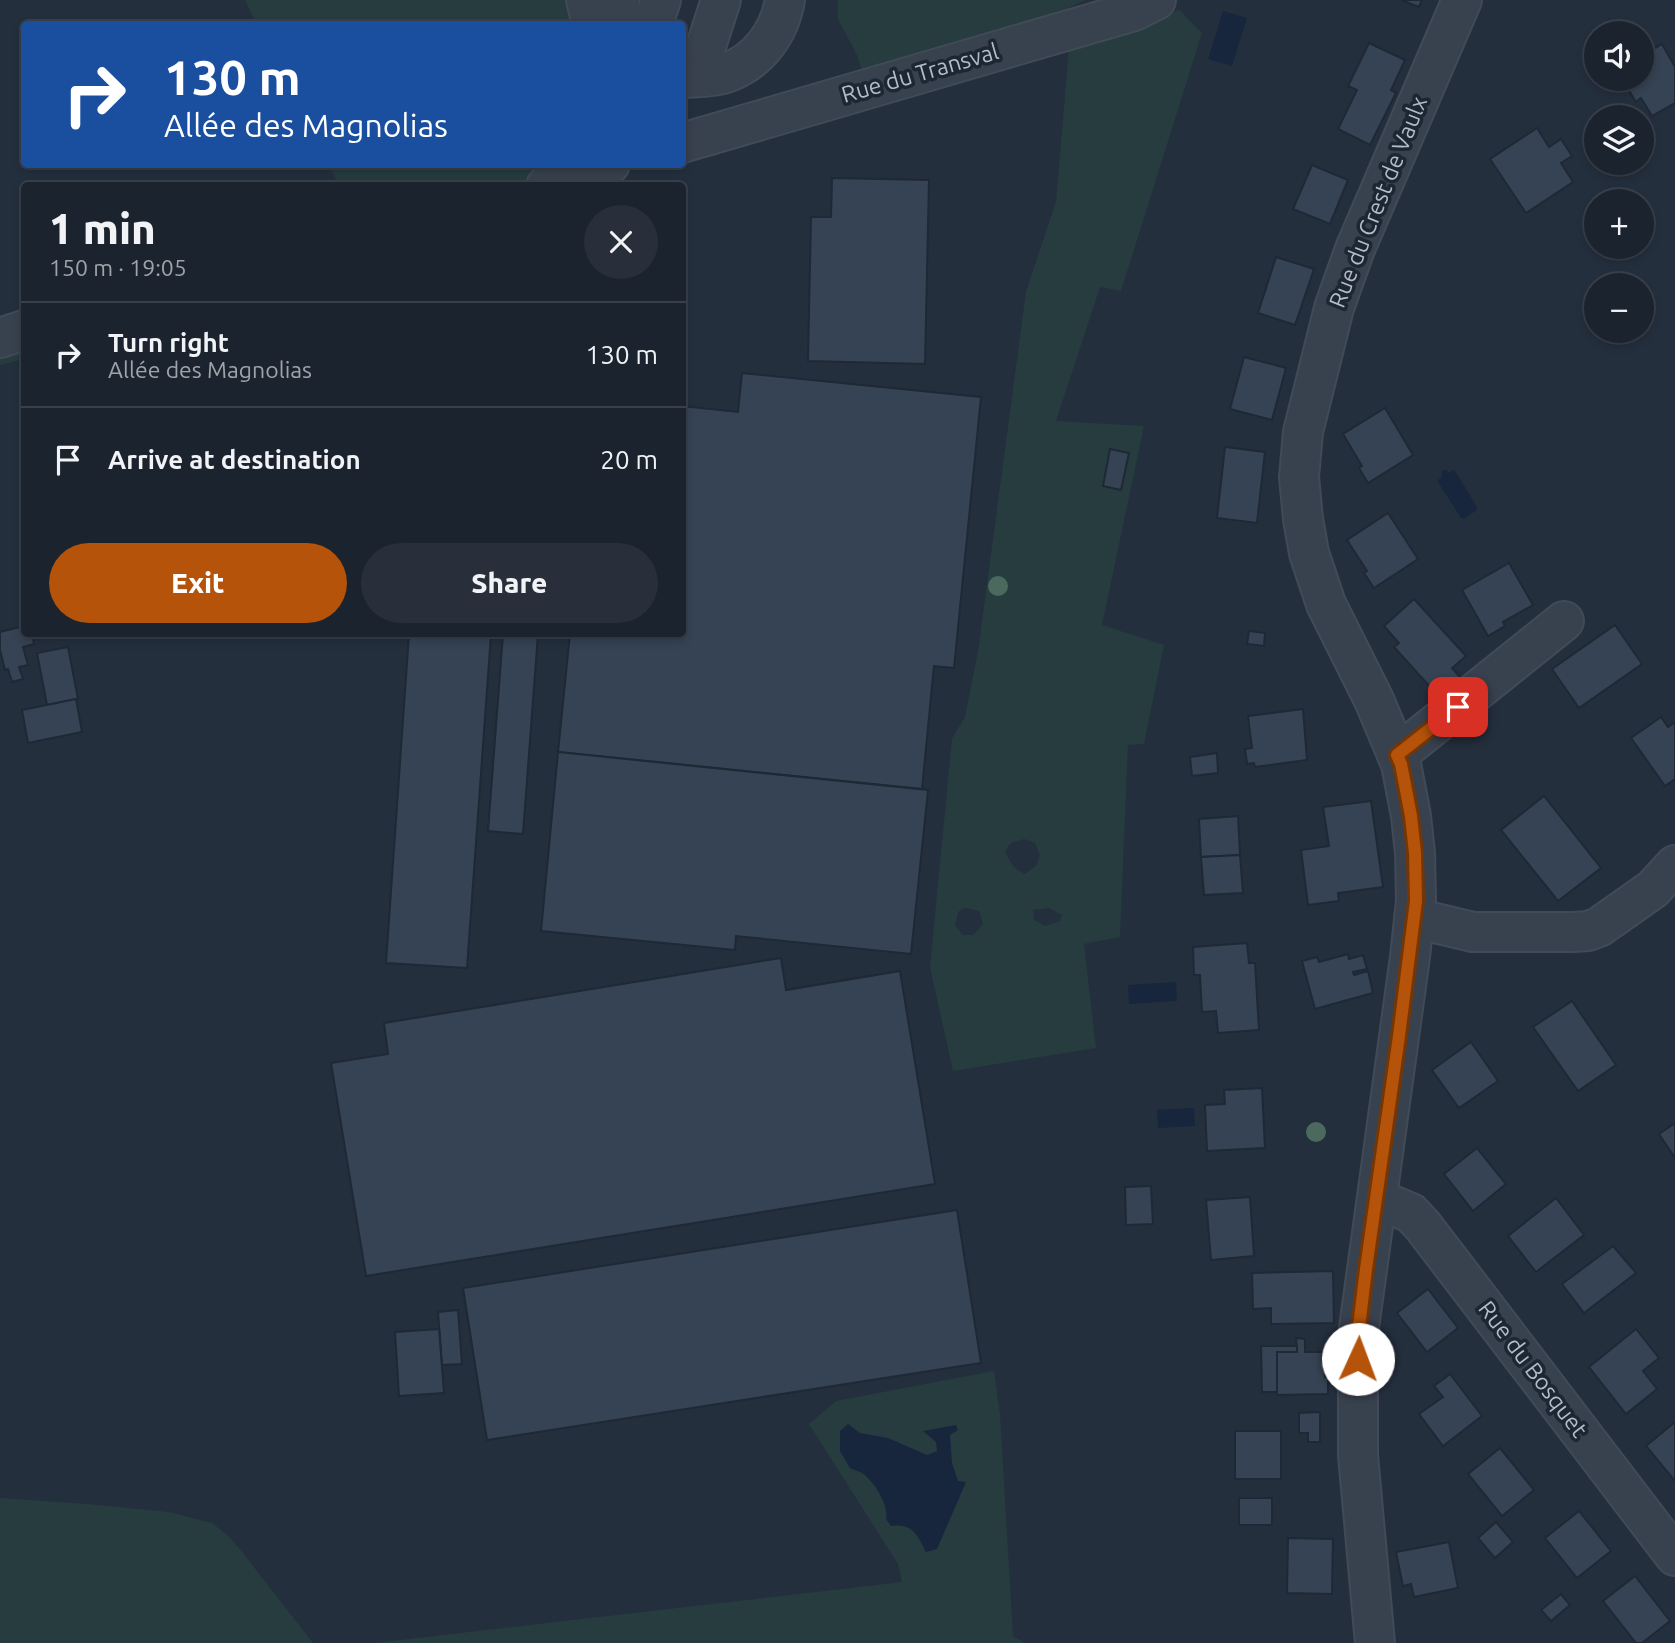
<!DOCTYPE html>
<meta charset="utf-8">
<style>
:root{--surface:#1b232e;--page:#282f3a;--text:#f1f3f6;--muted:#a0a4aa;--line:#39404a;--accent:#b45309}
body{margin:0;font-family:Ubuntu,sans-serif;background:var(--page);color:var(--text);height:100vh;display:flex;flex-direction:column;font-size:26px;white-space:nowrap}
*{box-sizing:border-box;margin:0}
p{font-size:23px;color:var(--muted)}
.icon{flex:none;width:38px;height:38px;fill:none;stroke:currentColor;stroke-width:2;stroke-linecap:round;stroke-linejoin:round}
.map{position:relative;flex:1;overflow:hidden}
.panel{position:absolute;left:21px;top:182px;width:665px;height:455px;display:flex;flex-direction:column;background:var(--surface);border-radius:7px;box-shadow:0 4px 10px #0003,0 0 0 2px var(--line)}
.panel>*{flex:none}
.banner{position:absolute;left:21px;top:21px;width:665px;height:147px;border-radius:7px;box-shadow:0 4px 10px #0003,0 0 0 2px var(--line);background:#1a4fa0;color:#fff;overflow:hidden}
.tools{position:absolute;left:1584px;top:21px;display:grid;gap:14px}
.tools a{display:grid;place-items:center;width:70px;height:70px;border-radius:50%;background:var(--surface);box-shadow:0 4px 10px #0003,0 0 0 2px var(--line);font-size:35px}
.pin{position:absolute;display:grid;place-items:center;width:60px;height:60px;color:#fff;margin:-30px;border-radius:14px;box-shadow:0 4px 10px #0006}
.me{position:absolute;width:77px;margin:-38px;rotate:2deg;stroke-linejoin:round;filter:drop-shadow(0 0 5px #0008)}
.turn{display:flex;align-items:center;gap:24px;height:147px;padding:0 28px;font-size:32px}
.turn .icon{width:91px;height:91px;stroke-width:2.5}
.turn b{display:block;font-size:49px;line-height:60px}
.round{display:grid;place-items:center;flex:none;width:74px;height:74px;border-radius:37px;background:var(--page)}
.overview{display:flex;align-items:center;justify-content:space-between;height:119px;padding:0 28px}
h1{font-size:42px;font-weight:800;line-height:52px}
.primary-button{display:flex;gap:14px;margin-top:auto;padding:14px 28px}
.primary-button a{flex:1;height:80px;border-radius:42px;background:var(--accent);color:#fff;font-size:28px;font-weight:800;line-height:80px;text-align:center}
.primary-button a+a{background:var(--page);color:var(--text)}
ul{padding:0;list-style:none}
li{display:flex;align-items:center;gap:21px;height:105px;padding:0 28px;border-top:2px solid var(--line)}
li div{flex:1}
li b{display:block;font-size:26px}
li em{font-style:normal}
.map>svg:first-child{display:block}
.green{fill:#263c3f;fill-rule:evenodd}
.water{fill:#17263c}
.building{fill:#364354;stroke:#1f2835;stroke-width:2}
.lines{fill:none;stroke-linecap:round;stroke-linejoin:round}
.minor-casing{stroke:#414a57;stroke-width:42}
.minor{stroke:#38414e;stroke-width:38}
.tree{fill:#4b6a5d}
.route-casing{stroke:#753606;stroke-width:18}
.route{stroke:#b45309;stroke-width:12}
.labels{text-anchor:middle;stroke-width:7;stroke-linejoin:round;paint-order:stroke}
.street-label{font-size:23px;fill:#b4bcc9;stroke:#1d2633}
</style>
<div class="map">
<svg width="1675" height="1643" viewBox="0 0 1675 1643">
<rect width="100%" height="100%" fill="#242f3e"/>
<!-- green -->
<g class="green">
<path d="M 245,0 L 568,0 L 575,24 L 257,24 Z"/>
<path d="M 838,0 L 1086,0 L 1022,27 L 863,74 L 857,55 L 838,19 Z"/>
<path d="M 1179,10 L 1202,33 L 1121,291 L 1100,287 L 1056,421 L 1144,426 L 1102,625 L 1164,645 L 1144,744 L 1128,745 L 1120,937 L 1084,944 L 1096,1048 L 953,1071 L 930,967 L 952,739 L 965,717 L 978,652 L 1026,292 L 1056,202 L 1069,49 ZM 1024,839 L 1035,843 L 1040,855 L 1036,866 L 1025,874 C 1013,869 1010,862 1005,851 L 1011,843 ZM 965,908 L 979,911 L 983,924 L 973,935 L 963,935 L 955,925 L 958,912 ZM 1049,908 L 1062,915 L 1060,921 L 1045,926 L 1034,920 L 1033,910 Z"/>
<path d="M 329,165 L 597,165 L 597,185 L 339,185 Z"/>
<path d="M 24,348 L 24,359 L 0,365 L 0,354 Z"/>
<path d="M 994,1371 L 1000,1414 L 1013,1636 L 1025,1643 L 374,1643 L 902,1582 L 898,1564 L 809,1424 L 836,1401 Z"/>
<path d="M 0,1498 L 87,1504 L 169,1512 L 212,1523 L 227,1535 L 239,1548 L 313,1643 L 0,1643 Z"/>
</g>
<!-- water -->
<g class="water">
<path d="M 1223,11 L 1247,18 L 1232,66 L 1208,59 Z"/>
<path d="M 1443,470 L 1447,470 L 1449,473 L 1452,470 L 1455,471 L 1477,507 L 1477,510 L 1463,519 L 1461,518 L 1438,482 L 1438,480 L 1442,477 L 1441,474 Z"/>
<path d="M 1176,982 L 1177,1001 L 1129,1004 L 1128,985 Z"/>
<path d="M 1194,1108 L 1195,1126 L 1158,1128 L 1157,1110 Z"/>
<path d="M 848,1424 L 860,1433 L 888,1438 L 927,1455 L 937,1451 L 936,1442 L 923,1431 L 956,1425 L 958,1430 L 950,1435 L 952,1463 L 958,1481 L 966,1482 L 937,1549 L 926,1552 C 917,1535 913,1523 891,1526 L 886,1519 C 889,1505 874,1481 862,1473 C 861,1472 851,1469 850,1468 L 840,1451 L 840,1431 Z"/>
</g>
<!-- building -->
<g class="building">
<path d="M 1401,0 L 1422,0 L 1419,7 Z"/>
<path d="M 1369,43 L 1405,60 L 1391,90 L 1396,93 L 1370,145 L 1338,129 L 1357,90 L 1348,86 Z"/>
<path d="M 1662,44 L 1675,67 L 1675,103 L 1652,116 L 1641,98 L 1636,102 L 1622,79 L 1642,79 L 1642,56 Z"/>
<path d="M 1537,128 L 1549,147 L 1561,139 L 1572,156 L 1561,163 L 1573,182 L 1526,213 L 1490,159 Z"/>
<path d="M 1312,165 L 1348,180 L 1330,224 L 1293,209 Z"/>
<path d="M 832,178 L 929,180 L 925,364 L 808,361 L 811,217 L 831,217 Z"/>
<path d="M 1276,257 L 1314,269 L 1295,325 L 1258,313 Z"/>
<path d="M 1244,357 L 1286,368 L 1272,420 L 1230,409 Z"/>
<path d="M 742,373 L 981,397 L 954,668 L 934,666 L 922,789 L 558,752 L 570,634 L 682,634 L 682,406 L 738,412 Z"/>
<path d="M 1385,408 L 1413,455 L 1368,483 L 1359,468 L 1362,466 L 1343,434 Z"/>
<path d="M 1225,447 L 1265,452 L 1257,523 L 1217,518 Z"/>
<path d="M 1110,449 L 1129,453 L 1121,490 L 1103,486 Z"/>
<path d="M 1388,513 L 1418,559 L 1374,588 L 1364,573 L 1367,571 L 1347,540 Z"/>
<path d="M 1509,563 L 1533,605 L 1503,622 L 1505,626 L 1488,636 L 1462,590 Z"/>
<path d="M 1414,599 L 1466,656 L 1452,668 L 1461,678 L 1440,698 L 1394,647 L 1399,643 L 1384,626 Z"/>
<path d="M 1615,625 L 1642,664 L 1579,708 L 1552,669 Z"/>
<path d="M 24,626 L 24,634 L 32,634 L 34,644 L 23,647 L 28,665 L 19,667 L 23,679 L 12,682 L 8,669 L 5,670 L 0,650 L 0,632 Z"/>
<path d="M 1249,631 L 1265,633 L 1264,646 L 1247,644 Z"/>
<path d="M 409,634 L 491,634 L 467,968 L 386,963 Z"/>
<path d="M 503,634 L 538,634 L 523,834 L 488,831 Z"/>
<path d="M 68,647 L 78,699 L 47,705 L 37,653 Z"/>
<path d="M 76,699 L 82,732 L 28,743 L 22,710 Z"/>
<path d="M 1303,709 L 1307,760 L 1255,767 L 1254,763 L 1247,764 L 1245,749 L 1252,748 L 1248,716 Z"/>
<path d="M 1661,717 L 1668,727 L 1675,722 L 1675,779 L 1665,786 L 1631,738 Z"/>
<path d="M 558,752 L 928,790 L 911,954 L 736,936 L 735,950 L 541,931 Z"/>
<path d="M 1217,753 L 1218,773 L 1192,776 L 1190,757 Z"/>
<path d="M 1544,796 L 1601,868 L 1558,901 L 1501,830 Z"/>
<path d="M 1371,801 L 1383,887 L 1338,893 L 1339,901 L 1308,905 L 1301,850 L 1329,846 L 1323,807 Z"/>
<path d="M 1238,816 L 1240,855 L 1201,857 L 1199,819 Z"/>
<path d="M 1240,855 L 1243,893 L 1204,895 L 1201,857 Z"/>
<path d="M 1247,943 L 1249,963 L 1255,963 L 1259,1030 L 1218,1033 L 1216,1011 L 1202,1012 L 1200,975 L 1194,975 L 1193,947 Z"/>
<path d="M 1348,954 L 1349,959 L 1363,955 L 1367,969 L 1353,972 L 1354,975 L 1368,971 L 1373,993 L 1315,1009 L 1302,961 L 1317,957 L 1319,962 Z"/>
<path d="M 781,958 L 786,990 L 900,971 L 935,1184 L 366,1276 L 331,1063 L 388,1054 L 384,1023 Z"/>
<path d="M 1572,1001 L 1616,1065 L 1578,1091 L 1533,1027 Z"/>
<path d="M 1471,1042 L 1498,1081 L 1459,1108 L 1432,1070 Z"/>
<path d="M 1262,1088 L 1265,1148 L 1207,1151 L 1205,1105 L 1225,1104 L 1224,1090 Z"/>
<path d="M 1675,1123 L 1675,1158 L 1659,1134 Z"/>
<path d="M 1477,1148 L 1506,1184 L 1473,1211 L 1444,1174 Z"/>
<path d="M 1151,1186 L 1153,1224 L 1126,1225 L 1125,1187 Z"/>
<path d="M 1250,1197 L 1254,1256 L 1211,1260 L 1206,1200 Z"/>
<path d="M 1556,1198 L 1584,1235 L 1536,1272 L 1508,1236 Z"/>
<path d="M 957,1210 L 981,1363 L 487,1440 L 463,1288 Z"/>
<path d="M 1613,1246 L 1636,1273 L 1584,1313 L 1562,1284 Z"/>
<path d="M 1333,1271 L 1334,1323 L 1271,1324 L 1271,1308 L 1253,1309 L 1252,1273 Z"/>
<path d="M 1428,1289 L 1458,1328 L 1427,1352 L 1397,1313 Z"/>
<path d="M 458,1310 L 462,1364 L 442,1365 L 438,1312 Z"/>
<path d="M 439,1329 L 444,1393 L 399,1396 L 395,1332 Z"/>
<path d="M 1636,1329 L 1659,1358 L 1643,1371 L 1657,1389 L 1626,1414 L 1589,1367 Z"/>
<path d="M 1296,1338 L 1305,1339 L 1305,1352 L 1327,1352 L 1328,1369 L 1324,1369 L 1325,1377 L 1328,1377 L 1328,1394 L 1277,1395 L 1277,1352 L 1297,1352 Z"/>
<path d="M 1261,1346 L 1297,1346 L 1297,1352 L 1277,1352 L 1277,1392 L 1262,1392 Z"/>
<path d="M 1450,1374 L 1482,1416 L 1443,1446 L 1419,1414 L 1443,1397 L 1434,1386 Z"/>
<path d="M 1320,1412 L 1320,1442 L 1308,1442 L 1308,1433 L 1299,1433 L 1299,1413 Z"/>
<path d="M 1675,1422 L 1675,1481 L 1646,1446 Z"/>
<rect x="1235" y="1431" width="46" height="48"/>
<path d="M 1500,1448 L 1534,1490 L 1502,1516 L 1468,1474 Z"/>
<rect x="1239" y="1498" width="33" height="27"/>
<path d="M 1579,1511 L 1611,1551 L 1577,1578 L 1545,1538 Z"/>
<path d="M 1496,1522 L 1513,1542 L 1495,1558 L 1478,1538 Z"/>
<path d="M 1288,1538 L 1333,1539 L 1332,1594 L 1287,1593 Z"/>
<path d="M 1449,1542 L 1458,1588 L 1414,1597 L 1411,1584 L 1403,1586 L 1396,1552 Z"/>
<path d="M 1635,1576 L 1670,1621 L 1642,1643 L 1636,1643 L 1603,1601 Z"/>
<path d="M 1561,1594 L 1570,1605 L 1551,1621 L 1541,1610 Z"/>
</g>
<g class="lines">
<!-- minor casing -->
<g class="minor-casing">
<g id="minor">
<path d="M 586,0 L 592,24"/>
<path d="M 619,0 L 623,24"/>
<path d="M 653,24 L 661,0"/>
<path d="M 696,77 L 721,0"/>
<path d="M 682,78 C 697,77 712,78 726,73 C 759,61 779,33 785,0"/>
<path d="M 682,143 L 1134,11 L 1156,0"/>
<path d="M 546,186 L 610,164"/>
<path d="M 0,338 L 24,330"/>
<path d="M 1397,755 L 1564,621"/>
<path d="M 1414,918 L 1473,932 L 1573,932 L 1588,931 L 1599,927 L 1653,889 L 1675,865"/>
<path d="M 1377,1199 L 1411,1213 L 1423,1226 L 1675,1556"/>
<path d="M 1375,1643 L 1358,1455 L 1358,1335 L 1410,957 L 1416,901 L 1415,853 L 1411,816 L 1401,764 L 1374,700 L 1326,604 L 1309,553 L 1303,519 L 1299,477 L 1303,432 L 1334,308 L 1355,249 L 1462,0"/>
</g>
</g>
<!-- minor -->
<use href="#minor" class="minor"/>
</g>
<!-- trees -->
<g class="tree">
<circle cx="998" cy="586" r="10"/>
<circle cx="1316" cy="1132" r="10"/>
</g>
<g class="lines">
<!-- route casing -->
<g class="route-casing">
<path id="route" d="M 1358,1359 L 1358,1335 L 1366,1269 L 1399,1036 L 1416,901 L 1415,853 L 1411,816 L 1401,764 L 1397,755 L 1458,707"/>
</g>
<!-- route -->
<use href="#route" class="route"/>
</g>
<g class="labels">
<!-- street labels -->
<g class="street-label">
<text transform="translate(920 73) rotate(-16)" y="8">Rue du Transval</text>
<text transform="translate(1378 202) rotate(-68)" y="8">Rue du Crest de Vaulx</text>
<text transform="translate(1533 1369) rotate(53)" y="8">Rue du Bosquet</text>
</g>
</g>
</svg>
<div class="tools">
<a><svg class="icon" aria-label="sound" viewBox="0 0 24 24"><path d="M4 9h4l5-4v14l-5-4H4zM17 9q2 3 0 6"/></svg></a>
<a><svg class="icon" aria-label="layers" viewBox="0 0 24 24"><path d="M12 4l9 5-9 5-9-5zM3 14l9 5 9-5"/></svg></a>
<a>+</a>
<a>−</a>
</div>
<div class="pin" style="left:1458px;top:707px;background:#d93025"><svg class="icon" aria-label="arrive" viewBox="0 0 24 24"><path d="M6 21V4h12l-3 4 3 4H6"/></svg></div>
<svg class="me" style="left:1358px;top:1359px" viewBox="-20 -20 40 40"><circle r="19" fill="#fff"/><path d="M0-13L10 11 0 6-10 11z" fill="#b45309"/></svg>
<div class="banner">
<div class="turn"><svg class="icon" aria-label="right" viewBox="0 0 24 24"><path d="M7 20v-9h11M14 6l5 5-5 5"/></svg><div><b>130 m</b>Allée des Magnolias</div></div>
</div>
<section class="panel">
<div class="overview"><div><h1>1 min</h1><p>150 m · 19:05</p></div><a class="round"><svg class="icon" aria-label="close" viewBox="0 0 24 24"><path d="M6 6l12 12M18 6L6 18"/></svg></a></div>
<ul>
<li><svg class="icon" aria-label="right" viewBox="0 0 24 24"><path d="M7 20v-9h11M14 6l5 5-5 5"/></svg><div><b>Turn right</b><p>Allée des Magnolias</p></div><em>130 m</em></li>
<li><svg class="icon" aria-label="arrive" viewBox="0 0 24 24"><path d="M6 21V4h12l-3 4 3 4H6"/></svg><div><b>Arrive at destination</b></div><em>20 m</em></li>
</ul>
<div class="primary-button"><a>Exit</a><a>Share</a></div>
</section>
</div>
